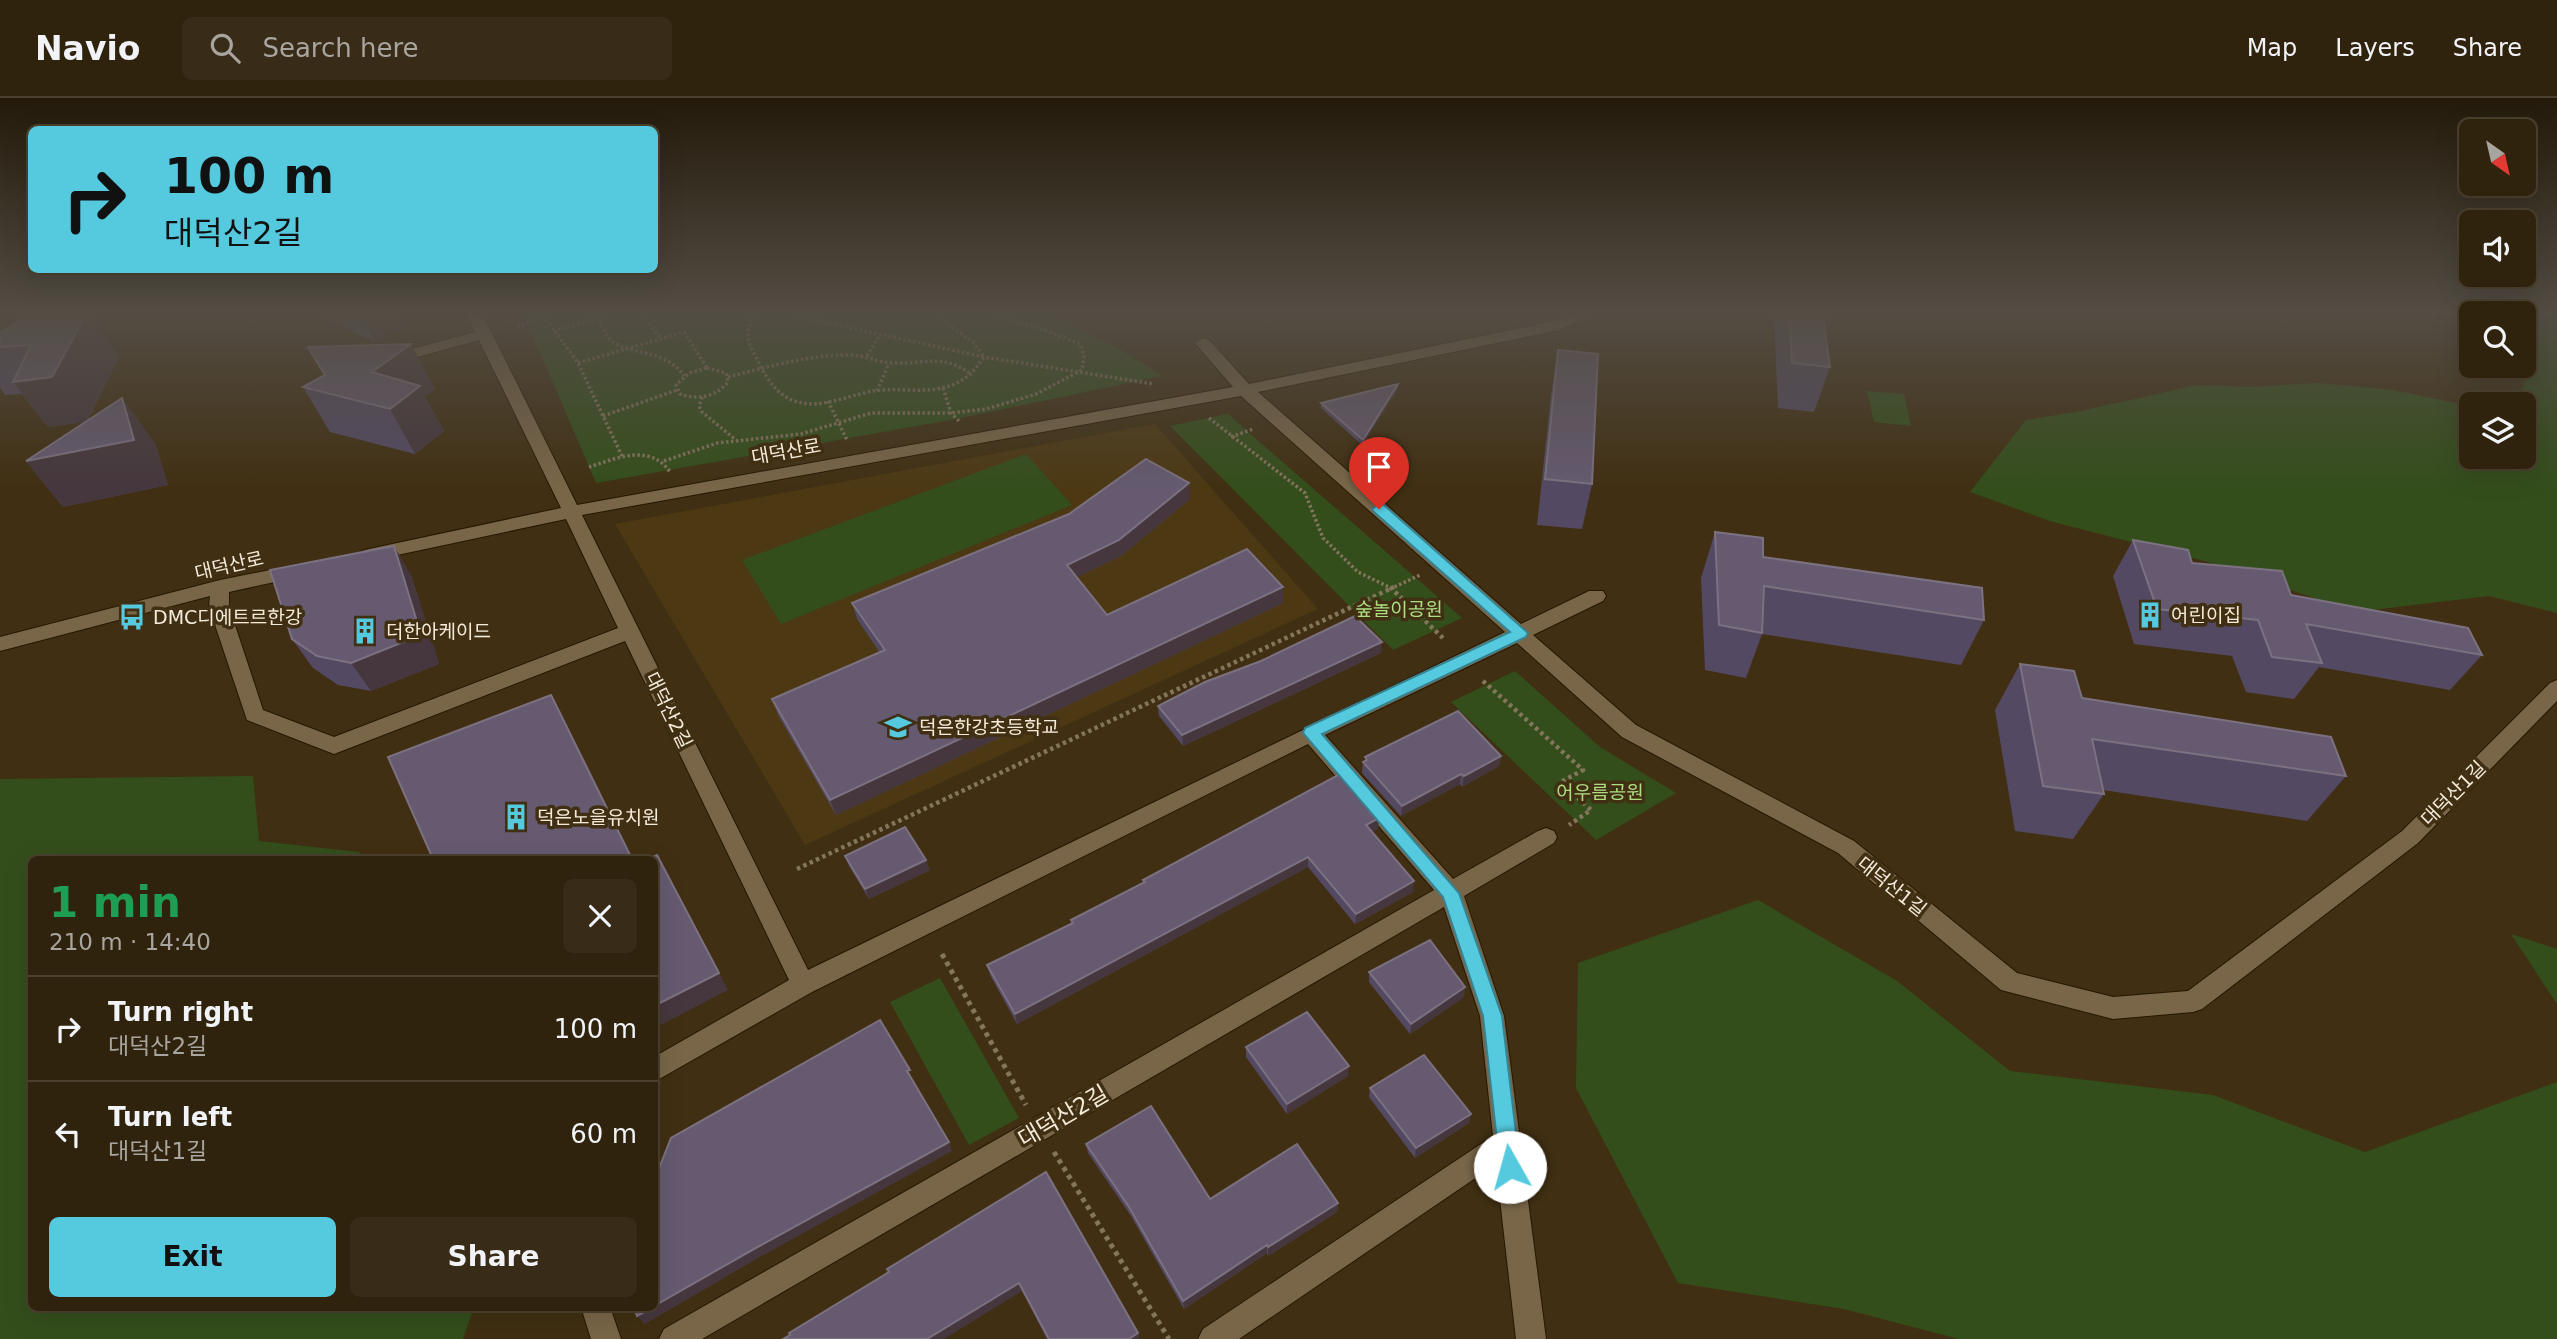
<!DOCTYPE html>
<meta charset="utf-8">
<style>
:root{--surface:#30230e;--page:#382b17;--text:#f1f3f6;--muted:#a8a49e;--line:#4b402e;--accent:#55cadf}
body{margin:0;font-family:"DejaVu Sans","Noto Sans KR",sans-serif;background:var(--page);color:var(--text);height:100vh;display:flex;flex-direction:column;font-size:26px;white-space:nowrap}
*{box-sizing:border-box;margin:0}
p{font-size:23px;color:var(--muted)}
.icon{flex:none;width:38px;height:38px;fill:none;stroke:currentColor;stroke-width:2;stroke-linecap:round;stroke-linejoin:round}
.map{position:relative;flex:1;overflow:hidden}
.details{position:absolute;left:28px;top:758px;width:630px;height:455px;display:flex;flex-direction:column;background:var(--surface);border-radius:10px;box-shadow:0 7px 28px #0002,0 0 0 2px var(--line)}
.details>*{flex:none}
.hud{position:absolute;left:28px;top:28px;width:630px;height:147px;border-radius:10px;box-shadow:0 7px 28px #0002,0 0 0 2px var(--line);background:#55cadf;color:#111;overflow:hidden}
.needle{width:46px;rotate:146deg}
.tools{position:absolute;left:2459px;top:21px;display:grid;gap:14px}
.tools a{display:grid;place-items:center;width:77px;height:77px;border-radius:10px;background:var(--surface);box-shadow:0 7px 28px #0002,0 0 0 2px var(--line);font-size:35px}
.pin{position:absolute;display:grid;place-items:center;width:60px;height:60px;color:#fff;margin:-72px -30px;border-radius:50% 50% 50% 0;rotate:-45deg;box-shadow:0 0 7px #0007}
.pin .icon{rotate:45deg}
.me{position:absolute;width:77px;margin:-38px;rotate:353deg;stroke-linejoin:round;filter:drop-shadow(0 0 5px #0008)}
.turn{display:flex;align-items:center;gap:24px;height:147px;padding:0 21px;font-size:32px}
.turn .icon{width:91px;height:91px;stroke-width:2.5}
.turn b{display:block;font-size:49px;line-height:60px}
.round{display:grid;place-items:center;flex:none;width:74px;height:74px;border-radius:10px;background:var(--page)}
.headline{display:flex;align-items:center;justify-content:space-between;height:119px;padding:0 21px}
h1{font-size:42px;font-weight:700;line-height:52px;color:#1e9e55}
.button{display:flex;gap:14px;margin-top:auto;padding:14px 21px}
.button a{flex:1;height:80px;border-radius:10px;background:var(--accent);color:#111;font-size:28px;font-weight:700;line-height:80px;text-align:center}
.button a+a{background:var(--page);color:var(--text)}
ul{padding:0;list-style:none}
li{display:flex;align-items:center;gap:21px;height:105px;padding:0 21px;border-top:2px solid var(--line)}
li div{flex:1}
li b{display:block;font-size:26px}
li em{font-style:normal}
header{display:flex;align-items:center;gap:42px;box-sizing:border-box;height:98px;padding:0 35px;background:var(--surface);border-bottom:2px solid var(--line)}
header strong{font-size:33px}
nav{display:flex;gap:38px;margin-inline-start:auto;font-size:24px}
.search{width:490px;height:63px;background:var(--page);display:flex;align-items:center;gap:18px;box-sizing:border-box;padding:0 24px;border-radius:10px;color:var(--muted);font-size:26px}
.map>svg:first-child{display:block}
.built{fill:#4c3813}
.green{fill:#344e1b}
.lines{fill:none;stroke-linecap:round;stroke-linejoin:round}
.minor-casing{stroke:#261700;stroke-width:2}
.path-far2{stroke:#84755d;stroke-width:3.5;stroke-dasharray:2.5 2.5;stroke-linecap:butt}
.path-far1{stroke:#84755d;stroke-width:4.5;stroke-dasharray:3.5 3.5;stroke-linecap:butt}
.path{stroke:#84755d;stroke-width:5;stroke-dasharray:4.5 4.5;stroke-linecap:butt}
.minor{fill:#796648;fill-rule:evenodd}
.wall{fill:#544963}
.shaded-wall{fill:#45373d}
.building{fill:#655a70;stroke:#7c7180;stroke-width:2}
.route{fill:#55cadf;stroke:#378391;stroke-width:2}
.labels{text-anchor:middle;stroke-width:7;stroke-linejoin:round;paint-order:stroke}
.street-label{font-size:19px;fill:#f4ead9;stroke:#402f12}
.park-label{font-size:19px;fill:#adde82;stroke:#402f12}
.poi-label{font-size:19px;fill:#f4ead9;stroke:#402f12;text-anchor:start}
.near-street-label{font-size:23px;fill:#f4ead9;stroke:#402f12}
</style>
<header>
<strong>Navio</strong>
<div class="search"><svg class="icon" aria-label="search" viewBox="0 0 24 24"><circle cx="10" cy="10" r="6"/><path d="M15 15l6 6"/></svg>Search here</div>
<nav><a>Map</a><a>Layers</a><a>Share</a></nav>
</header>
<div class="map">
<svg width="2557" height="1241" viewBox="0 0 2557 1241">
<rect width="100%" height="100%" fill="#402f12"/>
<!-- built -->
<path class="built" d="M 1155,326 L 1318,511 L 805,747 L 615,426 Z"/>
<!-- green -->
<g class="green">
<path d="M 524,217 L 1047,217 L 1116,249 L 1162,278 L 956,321 L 596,385 Z"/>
<path d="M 2524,217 L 2557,217 L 2557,515 L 2489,498 L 2355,514 L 2208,464 L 2050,423 L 1970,394 L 2026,322 L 2081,313 L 2197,287 L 2249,289 L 2317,285 L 2393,292 L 2471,308 L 2471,359 L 2524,359 L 2524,306 L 2516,306 L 2539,248 L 2524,231 Z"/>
<path d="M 1867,293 L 1904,296 L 1911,328 L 1874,324 Z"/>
<path d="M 1228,316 L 1247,333 L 1462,520 L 1393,552 L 1170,328 Z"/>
<path d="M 1026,356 L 1072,407 L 781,526 L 742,462 Z"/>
<path d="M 1515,573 L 1600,649 L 1676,695 L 1596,742 L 1451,604 Z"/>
<path d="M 253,678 L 259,743 L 359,754 L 364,761 L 32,761 L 32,1209 L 474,1209 L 463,1241 L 0,1241 L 0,681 Z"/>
<path d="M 1758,802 L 1897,883 L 2010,973 L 2213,997 L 2365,1054 L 2557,984 L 2557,1241 L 1959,1241 L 1844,1211 L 1678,1185 L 1576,990 L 1578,865 Z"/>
<path d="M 2511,836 L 2557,851 L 2557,906 Z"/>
<path d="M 940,880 L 1019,1020 L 969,1047 L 890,904 Z"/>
</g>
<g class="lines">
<!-- minor casing -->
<g class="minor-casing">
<g id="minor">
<path d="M 467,217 L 483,217 L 577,407 L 1233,289 L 1195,245 L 1203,240 L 1209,242 L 1249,286 L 1555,223 L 1569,217 L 1590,217 L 1560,232 L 1258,294 L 1521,526 L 1589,493 L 1603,493 L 1606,498 L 1603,503 L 1533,537 L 1636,627 L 1854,743 L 2017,875 L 2113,899 L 2188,893 L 2402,733 L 2550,585 L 2557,582 L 2557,603 L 2418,745 L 2202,911 L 2193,914 L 2113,921 L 2001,892 L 1838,755 L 1622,639 L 1517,545 L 1325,637 L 1453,781 L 1538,733 L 1546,730 L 1554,733 L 1557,739 L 1554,745 L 1464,798 L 1504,918 L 1546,1241 L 1516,1241 L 1496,1066 L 1239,1241 L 1198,1241 L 1203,1231 L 1493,1038 L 1480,918 L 1444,809 L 702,1241 L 659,1241 L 664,1231 L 1434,792 L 1308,646 L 812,894 L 654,984 L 654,959 L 789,882 L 625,543 L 334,656 L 247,622 L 209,509 L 210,498 L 0,553 L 0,539 L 220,482 L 300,466 L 307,467 L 310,472 L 307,477 L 229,494 L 229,509 L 263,612 L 334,639 L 618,530 L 566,421 L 369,463 L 362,461 L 360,457 L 362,453 L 369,451 L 561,410 L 479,242 L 396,265 L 388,260 L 390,257 L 475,234 ZM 1241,298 L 1505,534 L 808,872 L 582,417 Z"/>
<path d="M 581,1209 L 610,1209 L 621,1241 L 591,1241 Z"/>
</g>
</g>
<!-- path-far2 -->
<g class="path-far2">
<path d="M 543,217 L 578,265 L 622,358"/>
<path d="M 599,217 C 606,268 658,240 684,278"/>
<path d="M 643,217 L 661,241"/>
<path d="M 754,217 C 744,231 747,242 755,257 C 763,274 773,294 792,302 C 822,314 852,294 882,292 C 906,290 929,296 952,287 C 966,282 976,271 984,259 L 973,244 L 942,222 L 941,217"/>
<path d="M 791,217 L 984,259 L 1154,286"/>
<path d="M 518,230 L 542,217"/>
<path d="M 553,233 L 609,217"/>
<path d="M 867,258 L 879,238"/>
<path d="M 578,265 L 684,234 L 707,270"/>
<path d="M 707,270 L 726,275 L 728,284 C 716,299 698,302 680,296 L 676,287 L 689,275 Z"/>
<path d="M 728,279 C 768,269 810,256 852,257 C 867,258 880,265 894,265 C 927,266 943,255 972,277"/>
<path d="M 943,290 L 951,315 L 959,323"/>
<path d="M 877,293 L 889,265"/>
<path d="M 702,299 L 699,308 L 702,314 L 736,342"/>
<path d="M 828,303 L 847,342"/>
<path d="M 603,318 L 677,292"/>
<path d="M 1209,320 L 1305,395 L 1323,440 L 1358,474 L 1393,491"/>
<path d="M 1231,339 L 1253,331"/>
<path d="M 664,363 L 717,345 L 801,336 L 871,315 L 951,315 L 986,311 L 1036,296 L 1082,272 L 1084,258 L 1080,246 L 1036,229 L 989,217"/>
<path d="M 589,369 C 617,360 650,345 670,374"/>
<path d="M 1390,491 L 1420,477"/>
</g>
<!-- path-far1 -->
<g class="path-far1">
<path d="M 1390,489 L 1445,542"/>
<path d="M 1483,583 L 1583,672 L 1561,684 L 1591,712 L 1569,727"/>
<path d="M 797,771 L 1394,489"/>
</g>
<!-- path -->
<g class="path">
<path d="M 942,856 L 1026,1007"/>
<path d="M 1054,1054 L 1169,1241"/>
</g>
<!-- minor -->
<use href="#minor" class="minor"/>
</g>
<!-- wall -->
<g class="wall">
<path d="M 319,217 L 400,217 L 405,227 L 375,244 Z"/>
<path d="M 1774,217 L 1823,217 L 1830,269 L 1814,314 L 1778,310 Z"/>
<path d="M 75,219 L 119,259 L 87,323 L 155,345 L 168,387 L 63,409 L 26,363 L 85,324 L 48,329 L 22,296 L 5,297 L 0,290 L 0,235 Z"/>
<path d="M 308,249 L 435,291 L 425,299 L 444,333 L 415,356 L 330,334 L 303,289 L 325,277 Z"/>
<path d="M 1558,252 L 1592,386 L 1582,431 L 1537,427 L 1551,297 Z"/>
<path d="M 1398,286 L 1398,291 L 1362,347 L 1321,310 L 1321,305 Z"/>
<path d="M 1190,401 L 1121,458 L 1077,479 L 1107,517 L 1283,489 L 1283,505 L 836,717 L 778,617 L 772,601 L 880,555 L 857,521 L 852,505 Z"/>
<path d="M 1715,434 L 1763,459 L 1984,522 L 1961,567 L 1762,536 L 1746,580 L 1705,572 L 1701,480 Z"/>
<path d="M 2133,442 L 2192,465 L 2291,497 L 2482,557 L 2450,592 L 2319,569 L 2294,601 L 2246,594 L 2232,558 L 2134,546 L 2113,478 Z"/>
<path d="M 411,477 L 439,566 L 371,593 L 338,587 L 313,570 L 292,541 Z"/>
<path d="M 1381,555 L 1183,648 L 1159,618 L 1158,608 Z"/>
<path d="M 2020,566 L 2082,600 L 2346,678 L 2307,723 L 2103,692 L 2104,696 L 2073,741 L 2015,733 L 1995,612 Z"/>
<path d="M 1501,658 L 1499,668 L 1462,689 L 1460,686 L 1401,718 L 1362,675 L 1363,664 L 1365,663 L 1365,659 Z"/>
<path d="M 1378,731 L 1372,734 L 1413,794 L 1355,826 L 1308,769 L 1017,926 L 990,877 L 987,867 L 1072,825 L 1071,822 L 1144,785 L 1143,782 Z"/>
<path d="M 845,758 L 930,772 L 869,801 L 849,768 Z"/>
<path d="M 1369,874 L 1464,899 L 1410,936 L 1369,884 Z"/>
<path d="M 1246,949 L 1348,978 L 1287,1016 L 1246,959 Z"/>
<path d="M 1370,990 L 1471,1016 L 1469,1025 L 1415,1060 L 1369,999 Z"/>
<path d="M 1086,1046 L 1210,1101 L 1338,1105 L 1337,1114 L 1268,1158 L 1267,1155 L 1184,1211 L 1131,1118 L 1088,1055 Z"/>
<path d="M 1046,1074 L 1138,1235 L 1139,1241 L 1047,1241 L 1022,1193 L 889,1174 Z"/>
</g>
<!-- shaded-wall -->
<g class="shaded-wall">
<path d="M 67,217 L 74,217 L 81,227 L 86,217 L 90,217 L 119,259 L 86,324 L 48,329 L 13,284 L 68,222 Z"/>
<path d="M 361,217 L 400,217 L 405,227 L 375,244 Z"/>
<path d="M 411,246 L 435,291 L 425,299 L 444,333 L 415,356 L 390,311 L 372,274 Z"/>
<path d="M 1398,286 L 1398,291 L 1362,347 L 1363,342 Z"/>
<path d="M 122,300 L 155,345 L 168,387 L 63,409 L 26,363 Z"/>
<path d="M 1189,385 L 1190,401 L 1121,458 L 1069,483 L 1067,467 Z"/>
<path d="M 394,448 L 411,477 L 439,566 L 371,593 L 351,565 Z"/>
<path d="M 1283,489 L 1283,505 L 836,717 L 830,702 Z"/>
<path d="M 1382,544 L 1381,555 L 1183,648 L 1182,637 Z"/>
<path d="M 551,597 L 561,615 L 633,761 L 632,761 Z"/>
<path d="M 1501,658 L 1499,668 L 1462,689 L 1464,678 Z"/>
<path d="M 1461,676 L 1460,686 L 1401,718 L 1402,708 Z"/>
<path d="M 1379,720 L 1378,731 L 1365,738 L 1366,727 Z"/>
<path d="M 1308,759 L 1308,769 L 1017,926 L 1015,916 Z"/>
<path d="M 926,762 L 930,772 L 869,801 L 865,791 Z"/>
<path d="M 667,775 L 728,892 L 661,927 L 654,916 L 654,908 Z"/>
<path d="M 1414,783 L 1413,794 L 1355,826 L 1356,816 Z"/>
<path d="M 1465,889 L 1464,899 L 1410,936 L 1411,926 Z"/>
<path d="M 1349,968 L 1348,978 L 1287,1016 L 1287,1006 Z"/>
<path d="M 1471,1016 L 1469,1025 L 1415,1060 L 1416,1050 Z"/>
<path d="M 949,1044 L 952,1053 L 760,1159 L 645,1226 L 637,1218 L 754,1151 Z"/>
<path d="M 1338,1105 L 1337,1114 L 1268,1158 L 1268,1149 Z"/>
<path d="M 1267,1147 L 1267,1155 L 1184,1211 L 1183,1203 Z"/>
<path d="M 1019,1185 L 1022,1193 L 944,1241 L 927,1241 Z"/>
<path d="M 1138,1235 L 1139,1241 L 1129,1241 Z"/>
</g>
<!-- building -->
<g class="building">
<path d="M 31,217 L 67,217 L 68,222 L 80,217 L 86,217 L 52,279 L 13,284 L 31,247 L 0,249 L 0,235 Z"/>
<path d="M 1789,217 L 1823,217 L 1830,269 L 1792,265 Z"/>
<path d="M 411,246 L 372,274 L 420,288 L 390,311 L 303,289 L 325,277 L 308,249 Z"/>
<path d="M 1558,252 L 1598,256 L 1592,386 L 1545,381 Z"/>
<path d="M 1398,286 L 1363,342 L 1321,305 Z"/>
<path d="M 122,300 L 134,342 L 26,363 Z"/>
<path d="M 1146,361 L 1189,385 L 1119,442 L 1067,467 L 1107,517 L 1247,451 L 1283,489 L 830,702 L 772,601 L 885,552 L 852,505 L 1069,416 Z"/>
<path d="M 1715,434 L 1763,440 L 1763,459 L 1982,490 L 1984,522 L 1764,488 L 1762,535 L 1719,527 Z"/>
<path d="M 2133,442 L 2188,452 L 2192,465 L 2282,473 L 2291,497 L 2468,530 L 2482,557 L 2306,526 L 2322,565 L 2272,559 L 2258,522 L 2157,511 Z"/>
<path d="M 394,448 L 421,537 L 351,565 L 317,558 L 292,541 L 270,472 Z"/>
<path d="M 1355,518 L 1382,544 L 1182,637 L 1158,608 L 1205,584 L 1261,563 Z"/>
<path d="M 2020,566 L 2074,573 L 2082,600 L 2331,639 L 2346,678 L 2092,641 L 2104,696 L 2043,688 Z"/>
<path d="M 551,597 L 632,761 L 586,761 L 585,760 L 582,761 L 433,761 L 388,659 Z"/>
<path d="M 1458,613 L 1501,658 L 1464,678 L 1461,676 L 1402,708 L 1363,664 L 1367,662 L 1365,659 Z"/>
<path d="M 1340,676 L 1379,720 L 1366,727 L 1414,783 L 1356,816 L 1308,759 L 1015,916 L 987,867 L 1073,825 L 1071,822 L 1145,784 L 1143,782 Z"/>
<path d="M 905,729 L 926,762 L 865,791 L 845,758 Z"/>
<path d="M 657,757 L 719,875 L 654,908 L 654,761 L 649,761 Z"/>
<path d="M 1430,842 L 1465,889 L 1411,926 L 1369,874 Z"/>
<path d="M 1307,914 L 1349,968 L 1287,1006 L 1246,949 Z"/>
<path d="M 880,922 L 910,972 L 907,973 L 949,1044 L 754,1151 L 654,1208 L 654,1083 L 671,1040 Z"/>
<path d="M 1424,957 L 1471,1016 L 1416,1050 L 1370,990 Z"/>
<path d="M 1151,1008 L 1210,1101 L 1297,1046 L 1338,1105 L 1268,1149 L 1267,1147 L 1183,1203 L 1129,1109 L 1086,1046 Z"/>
<path d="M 1046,1074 L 1138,1235 L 1129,1241 L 1049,1241 L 1019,1185 L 927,1241 L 783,1241 L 790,1237 L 789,1235 L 889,1174 L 887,1171 Z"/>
<path d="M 634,1209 L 653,1209 L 637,1218 Z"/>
</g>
<!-- sky -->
<linearGradient id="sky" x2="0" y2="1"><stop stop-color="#231a0a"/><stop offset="0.55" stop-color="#534d44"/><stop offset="1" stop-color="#534d44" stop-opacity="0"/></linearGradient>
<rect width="2557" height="391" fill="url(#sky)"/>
<!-- route -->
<path class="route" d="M 1379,406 L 1384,407 L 1528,535 L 1526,539 L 1322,636 L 1459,795 L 1502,918 L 1520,1069 L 1517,1076 L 1510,1079 L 1503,1076 L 1500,1069 L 1483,918 L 1443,799 L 1303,635 L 1305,630 L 1510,534 L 1374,414 L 1372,411 Z"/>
<!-- icons -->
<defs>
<g id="building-bare" transform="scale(2.1)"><path d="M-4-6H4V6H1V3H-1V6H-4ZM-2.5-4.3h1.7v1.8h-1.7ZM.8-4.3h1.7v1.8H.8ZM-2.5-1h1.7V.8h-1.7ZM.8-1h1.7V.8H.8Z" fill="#55cadf" stroke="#402f12" stroke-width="2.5" paint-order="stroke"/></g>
<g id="bus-bare" transform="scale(2.1)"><path d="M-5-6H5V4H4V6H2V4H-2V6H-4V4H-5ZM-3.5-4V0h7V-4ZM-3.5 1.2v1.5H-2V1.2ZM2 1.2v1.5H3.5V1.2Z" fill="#55cadf" stroke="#402f12" stroke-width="2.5" paint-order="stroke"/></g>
<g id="school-bare" transform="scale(2.1)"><path d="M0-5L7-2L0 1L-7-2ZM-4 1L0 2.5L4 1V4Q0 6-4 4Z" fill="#55cadf" stroke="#402f12" stroke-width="2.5" paint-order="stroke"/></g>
</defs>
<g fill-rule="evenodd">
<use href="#building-bare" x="2150" y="517"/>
<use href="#bus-bare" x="132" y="519"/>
<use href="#building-bare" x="365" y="533"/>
<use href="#school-bare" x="898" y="629"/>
<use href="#building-bare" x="516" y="719"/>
</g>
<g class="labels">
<!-- street labels -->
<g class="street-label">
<text transform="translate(786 353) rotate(-10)" y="7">대덕산로</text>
<text transform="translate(229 467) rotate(-13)" y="7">대덕산로</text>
<text transform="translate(669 612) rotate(64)" y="7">대덕산2길</text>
<text transform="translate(2453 695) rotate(-45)" y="7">대덕산1길</text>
<text transform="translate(1892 788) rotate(39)" y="7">대덕산1길</text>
</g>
<!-- park labels -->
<g class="park-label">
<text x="1399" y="518">숲놀이공원</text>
<text x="1600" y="701">어우름공원</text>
</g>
<!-- poi labels -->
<g class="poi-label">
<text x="2171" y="524">어린이집</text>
<text x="153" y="526">DMC디에트르한강</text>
<text x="386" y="540">더한아케이드</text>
<text x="919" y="636">덕은한강초등학교</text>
<text x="537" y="726">덕은노을유치원</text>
</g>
<!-- near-street labels -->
<g class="near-street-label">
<text transform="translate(1063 1018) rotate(-30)" y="8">대덕산2길</text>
</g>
</g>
</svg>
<div class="tools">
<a><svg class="needle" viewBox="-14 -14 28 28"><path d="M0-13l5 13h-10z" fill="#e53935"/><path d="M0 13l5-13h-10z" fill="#a8a49e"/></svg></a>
<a><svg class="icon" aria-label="sound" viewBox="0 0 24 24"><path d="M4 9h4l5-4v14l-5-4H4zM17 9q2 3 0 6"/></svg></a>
<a><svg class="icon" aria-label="search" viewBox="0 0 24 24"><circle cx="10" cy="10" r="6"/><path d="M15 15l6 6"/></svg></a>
<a><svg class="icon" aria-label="layers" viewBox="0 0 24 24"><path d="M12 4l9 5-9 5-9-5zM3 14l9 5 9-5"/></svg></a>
</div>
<div class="pin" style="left:1379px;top:411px;background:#d93025"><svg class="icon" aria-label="arrive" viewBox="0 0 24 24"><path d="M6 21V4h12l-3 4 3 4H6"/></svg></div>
<svg class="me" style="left:1510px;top:1069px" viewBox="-20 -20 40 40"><circle r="19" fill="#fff"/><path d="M0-13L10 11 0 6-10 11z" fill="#55cadf"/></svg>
<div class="hud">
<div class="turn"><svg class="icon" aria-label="right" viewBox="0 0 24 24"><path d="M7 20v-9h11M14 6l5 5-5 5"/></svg><div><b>100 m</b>대덕산2길</div></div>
</div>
<section class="details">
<div class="headline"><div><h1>1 min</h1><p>210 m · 14:40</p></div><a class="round"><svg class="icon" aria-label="close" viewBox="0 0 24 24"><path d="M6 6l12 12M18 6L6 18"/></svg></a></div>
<ul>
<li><svg class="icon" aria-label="right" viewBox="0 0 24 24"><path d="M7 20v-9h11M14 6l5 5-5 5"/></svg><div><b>Turn right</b><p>대덕산2길</p></div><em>100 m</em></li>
<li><svg class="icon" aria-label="left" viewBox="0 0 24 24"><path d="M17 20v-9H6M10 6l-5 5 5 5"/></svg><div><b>Turn left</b><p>대덕산1길</p></div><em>60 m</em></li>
</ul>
<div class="button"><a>Exit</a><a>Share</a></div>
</section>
</div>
